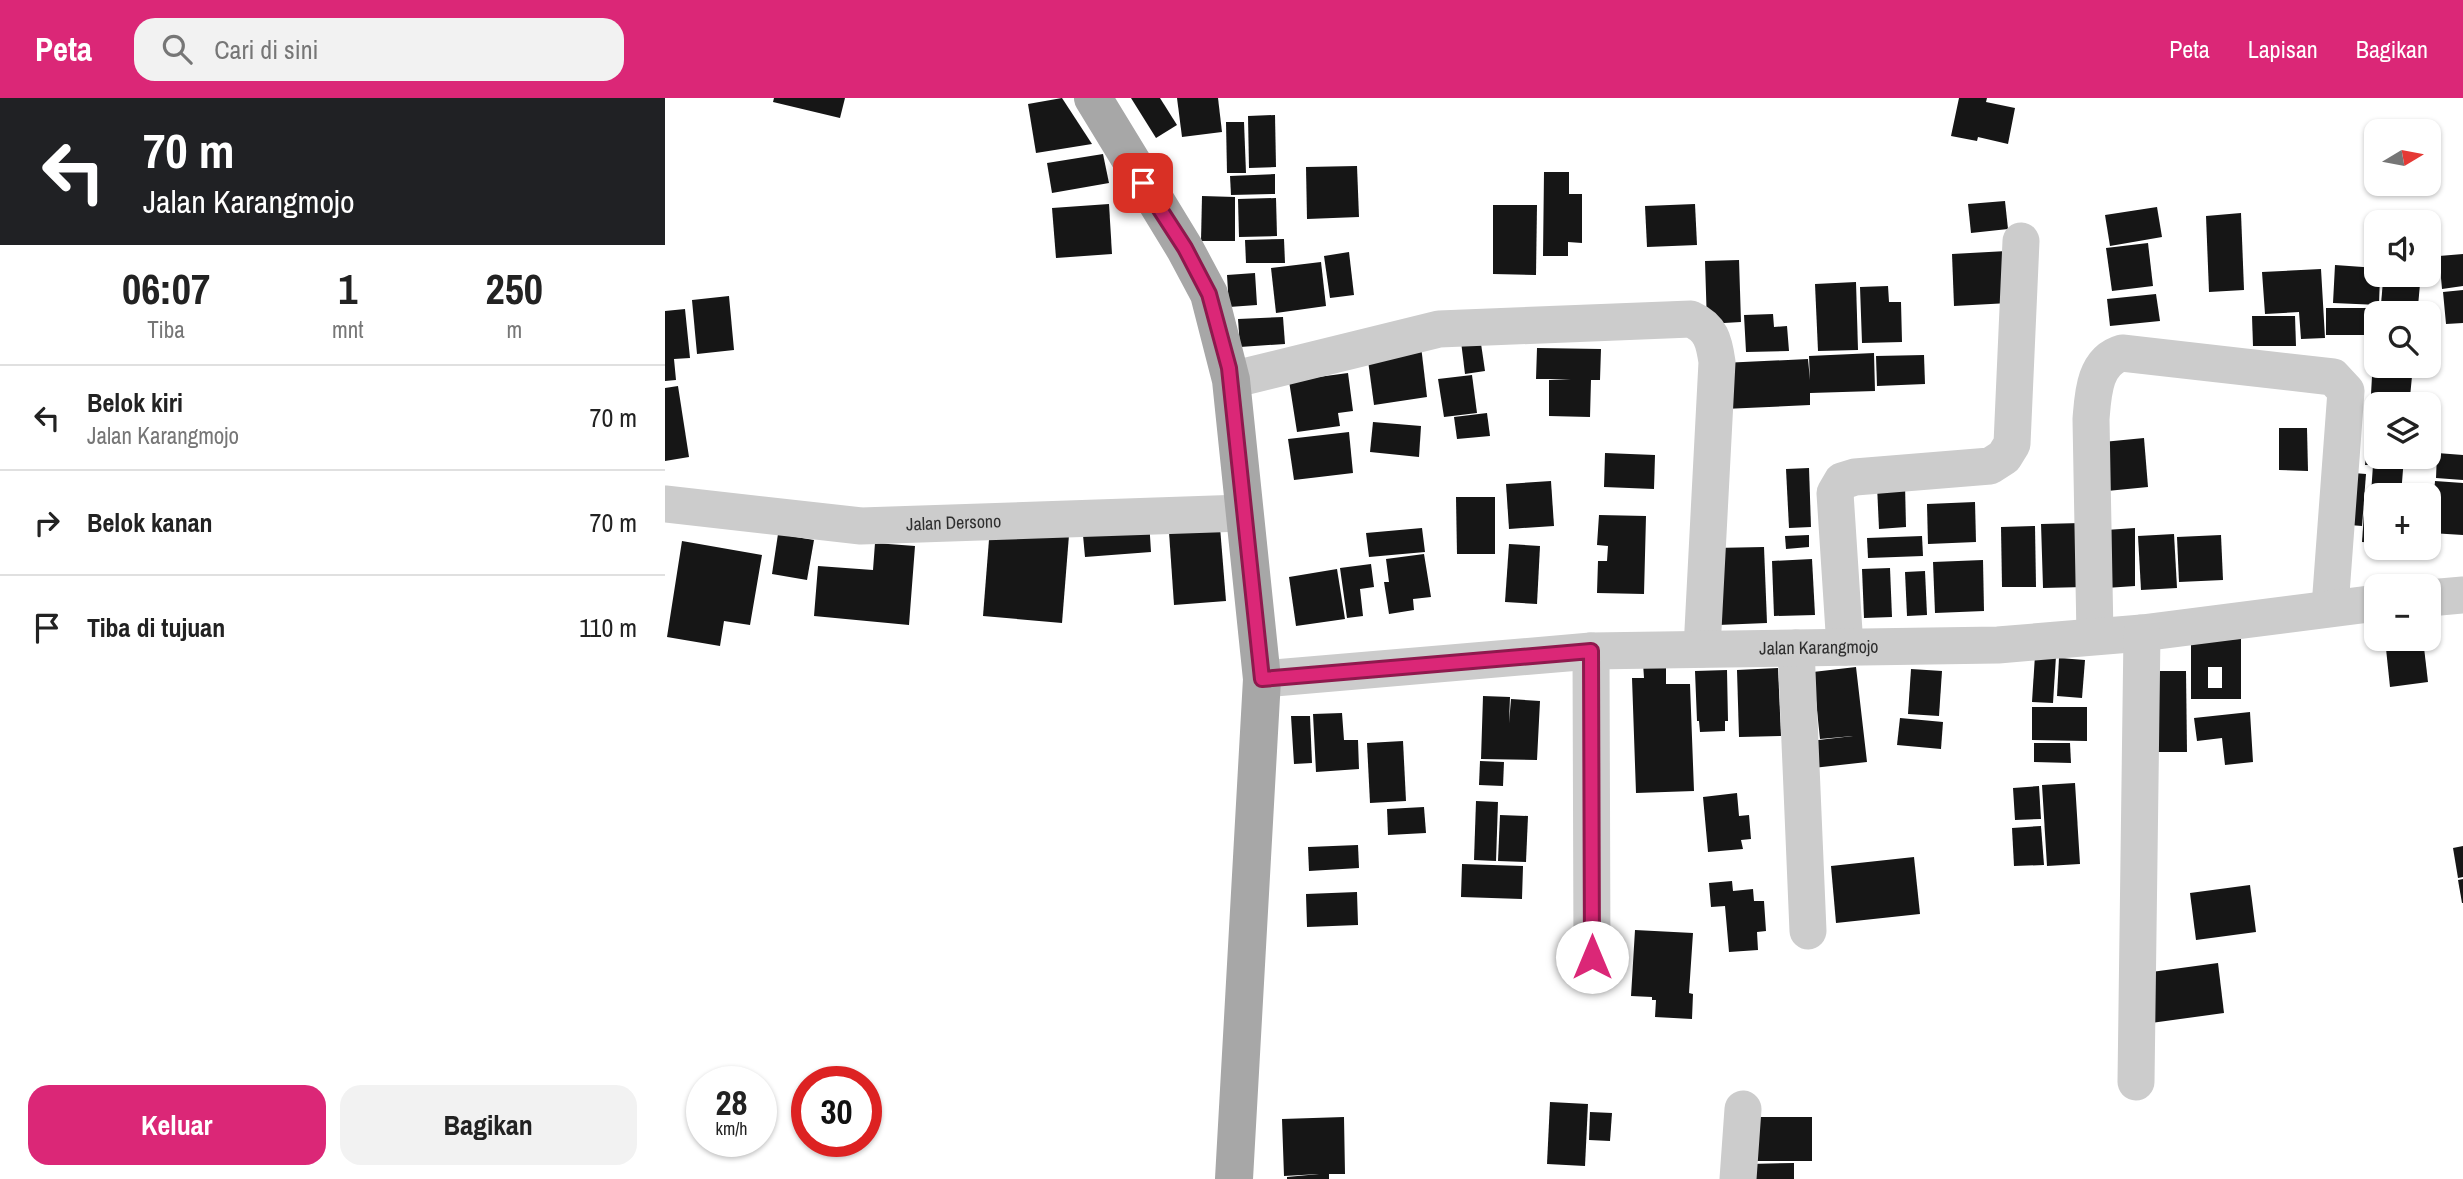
<!DOCTYPE html>
<html lang="id">
<meta charset="utf-8">
<style>
:root{--surface:#fff;--page:#f2f2f2;--text:#222;--muted:#767676;--line:#e0e0e0;--accent:#db2777}
body{margin:0;font-family:"Archivo Narrow",sans-serif;background:var(--page);color:var(--text);height:100vh;display:flex;flex-direction:column;font-size:26px;white-space:nowrap}
*{box-sizing:border-box;margin:0}
p{font-size:23px;color:var(--muted)}
.icon{flex:none;width:38px;height:38px;fill:none;stroke:currentColor;stroke-width:2;stroke-linecap:round;stroke-linejoin:round}
.map{position:relative;flex:1;overflow:hidden}
.details{display:flex;flex-direction:column;background:var(--surface);width:665px}
.details>*{flex:none}
.guide{background:#202124;color:#fff;overflow:hidden}
.needle{width:46px;rotate:80deg}
.buttons{position:absolute;left:1699px;top:21px;display:grid;gap:14px}
.buttons a{display:grid;place-items:center;width:77px;height:77px;border-radius:14px;background:var(--surface);box-shadow:0 2px 5px #0004;font-size:35px}
.speed{position:absolute;left:21px;top:968px;display:flex;gap:14px;font-size:35px;font-weight:700;text-align:center}
.speed>*{display:grid;place-content:center;width:91px;height:91px;border-radius:50%;background:var(--surface);box-shadow:0 2px 5px #0004;line-height:1}
.speed small{font-size:18px;font-weight:400}
.speed .limit{border:10px solid #d22;background:#fff;color:#111}
.pin{position:absolute;display:grid;place-items:center;width:60px;height:60px;color:#fff;margin:-30px;border-radius:14px;box-shadow:0 4px 10px #0006}
.me{position:absolute;width:77px;margin:-38px;rotate:0deg;stroke-linejoin:round;filter:drop-shadow(0 0 5px #0008)}
.turn{display:flex;align-items:center;gap:24px;height:147px;padding:0 28px;font-size:32px}
.turn .icon{width:91px;height:91px;stroke-width:2.5}
.turn b{display:block;font-size:49px;line-height:60px}
.eta{display:flex;justify-content:space-evenly;align-items:center;height:119px;text-align:center}
.eta b{font-size:42px;font-weight:700;line-height:49px}
.cta{display:flex;gap:14px;margin-top:auto;padding:14px 28px}
.cta a{flex:1;height:80px;border-radius:21px;background:var(--accent);color:#fff;font-size:28px;font-weight:700;line-height:80px;text-align:center}
.cta a+a{background:var(--page);color:var(--text)}
ul{padding:0;list-style:none}
li{display:flex;align-items:center;gap:21px;height:105px;padding:0 28px;border-top:2px solid var(--line)}
li div{flex:1}
li b{display:block;font-size:26px}
li em{font-style:normal}
header{display:flex;align-items:center;gap:42px;box-sizing:border-box;height:98px;padding:0 35px;background:var(--accent);color:#fff}
header strong{font-size:33px}
nav{display:flex;gap:38px;margin-inline-start:auto;font-size:24px}
.search{width:490px;height:63px;background:var(--page);display:flex;align-items:center;gap:18px;box-sizing:border-box;padding:0 24px;border-radius:21px;color:var(--muted);font-size:26px}
main{display:flex;flex:1;min-height:0}
.map>svg:first-child{display:block}
.building{fill:#161616;fill-rule:evenodd}
.lines{fill:none;stroke-linecap:round;stroke-linejoin:round}
.minor{stroke:#ccc;stroke-width:37}
.major{stroke:#a7a7a7;stroke-width:38}
.route-casing{stroke:#8e194d;stroke-width:18}
.route{stroke:#db2777;stroke-width:12}
.labels{text-anchor:middle;stroke-width:7;stroke-linejoin:round;paint-order:stroke}
.street-label{font-size:18px;fill:#2f2f2f;stroke:#fff}
</style>
<header>
<strong>Peta</strong>
<div class="search"><svg class="icon" aria-label="search" viewBox="0 0 24 24"><circle cx="10" cy="10" r="6"/><path d="M15 15l6 6"/></svg>Cari di sini</div>
<nav><a>Peta</a><a>Lapisan</a><a>Bagikan</a></nav>
</header>
<main>
<section class="details">
<div class="guide">
<div class="turn"><svg class="icon" aria-label="left" viewBox="0 0 24 24"><path d="M17 20v-9H6M10 6l-5 5 5 5"/></svg><div><b>70 m</b>Jalan Karangmojo</div></div>
</div>
<div class="eta">
<div><b>06:07</b><p>Tiba</p></div>
<div><b>1</b><p>mnt</p></div>
<div><b>250</b><p>m</p></div>
</div>
<ul>
<li><svg class="icon" aria-label="left" viewBox="0 0 24 24"><path d="M17 20v-9H6M10 6l-5 5 5 5"/></svg><div><b>Belok kiri</b><p>Jalan Karangmojo</p></div><em>70 m</em></li>
<li><svg class="icon" aria-label="right" viewBox="0 0 24 24"><path d="M7 20v-9h11M14 6l5 5-5 5"/></svg><div><b>Belok kanan</b></div><em>70 m</em></li>
<li><svg class="icon" aria-label="arrive" viewBox="0 0 24 24"><path d="M6 21V4h12l-3 4 3 4H6"/></svg><div><b>Tiba di tujuan</b></div><em>110 m</em></li>
</ul>
<div class="cta"><a>Keluar</a><a>Bagikan</a></div>
</section>
<div class="map">
<svg width="1798" height="1081" viewBox="0 0 1798 1081">
<rect width="100%" height="100%" fill="#fff"/>
<!-- building -->
<g class="building">
<path d="M 109,0 L 180,0 L 175,20 L 108,4 Z"/>
<path d="M 397,0 L 427,46 L 371,55 L 363,6 Z"/>
<path d="M 466,0 L 495,0 L 512,27 L 491,40 Z"/>
<path d="M 512,0 L 553,0 L 557,34 L 517,39 Z"/>
<path d="M 1294,0 L 1322,0 L 1321,4 L 1350,10 L 1343,46 L 1313,39 L 1312,43 L 1286,38 Z"/>
<path d="M 610,17 L 611,69 L 584,70 L 583,18 Z"/>
<path d="M 561,24 L 579,24 L 581,75 L 562,75 Z"/>
<path d="M 438,56 L 444,85 L 387,95 L 382,65 Z"/>
<path d="M 692,68 L 694,119 L 642,121 L 641,69 Z"/>
<path d="M 879,74 L 904,74 L 904,96 L 917,96 L 917,145 L 903,144 L 903,158 L 878,158 Z"/>
<path d="M 610,76 L 610,96 L 566,97 L 565,78 Z"/>
<path d="M 537,98 L 570,99 L 570,143 L 536,143 Z"/>
<path d="M 611,100 L 612,138 L 574,139 L 573,101 Z"/>
<path d="M 1340,103 L 1343,131 L 1306,135 L 1303,106 Z"/>
<path d="M 444,106 L 447,156 L 391,160 L 387,110 Z"/>
<path d="M 1030,106 L 1032,147 L 982,149 L 980,108 Z"/>
<path d="M 828,107 L 872,107 L 871,177 L 828,176 Z"/>
<path d="M 1492,109 L 1497,139 L 1445,148 L 1440,117 Z"/>
<path d="M 1576,115 L 1579,192 L 1544,194 L 1541,118 Z"/>
<path d="M 619,141 L 620,165 L 581,165 L 580,142 Z"/>
<path d="M 1483,145 L 1488,188 L 1447,193 L 1441,150 Z"/>
<path d="M 1342,153 L 1344,205 L 1289,208 L 1287,156 Z"/>
<path d="M 684,154 L 689,197 L 665,200 L 659,158 Z"/>
<path d="M 1798,156 L 1798,188 L 1777,191 L 1774,158 Z"/>
<path d="M 1074,162 L 1076,224 L 1042,226 L 1040,163 Z"/>
<path d="M 656,164 L 661,208 L 611,215 L 606,170 Z"/>
<path d="M 1670,167 L 1712,170 L 1712,177 L 1715,177 L 1714,207 L 1668,205 Z"/>
<path d="M 1656,171 L 1660,240 L 1636,241 L 1634,214 L 1600,216 L 1597,174 Z"/>
<path d="M 590,175 L 592,207 L 564,209 L 562,177 Z"/>
<path d="M 1724,177 L 1759,177 L 1759,185 L 1723,182 Z"/>
<path d="M 1718,183 L 1755,186 L 1753,208 L 1716,206 Z"/>
<path d="M 1191,184 L 1193,252 L 1153,253 L 1150,186 Z"/>
<path d="M 1223,188 L 1224,204 L 1236,204 L 1237,244 L 1197,245 L 1195,189 Z"/>
<path d="M 1798,192 L 1798,225 L 1781,226 L 1778,194 Z"/>
<path d="M 1491,196 L 1495,223 L 1445,228 L 1442,201 Z"/>
<path d="M 64,198 L 69,252 L 32,256 L 27,202 Z"/>
<path d="M 1661,210 L 1716,210 L 1716,215 L 1712,215 L 1712,237 L 1661,237 Z"/>
<path d="M 20,211 L 25,260 L 9,261 L 11,282 L 0,283 L 0,213 Z"/>
<path d="M 1108,216 L 1109,229 L 1122,228 L 1124,253 L 1081,254 L 1079,217 Z"/>
<path d="M 1587,218 L 1630,218 L 1631,248 L 1588,248 Z"/>
<path d="M 618,219 L 620,246 L 575,249 L 573,221 Z"/>
<path d="M 814,232 L 820,273 L 800,276 L 795,235 Z"/>
<path d="M 1709,243 L 1712,243 L 1712,268 L 1748,268 L 1745,299 L 1706,296 Z"/>
<path d="M 756,248 L 762,299 L 709,307 L 702,255 Z"/>
<path d="M 872,250 L 936,251 L 935,282 L 926,282 L 925,319 L 884,318 L 884,282 L 906,281 L 871,281 Z"/>
<path d="M 1209,255 L 1210,293 L 1145,295 L 1145,307 L 1059,311 L 1057,265 L 1143,261 L 1145,282 L 1144,258 Z"/>
<path d="M 1259,257 L 1260,286 L 1212,288 L 1211,258 Z"/>
<path d="M 683,275 L 688,313 L 673,315 L 675,328 L 632,334 L 624,283 Z"/>
<path d="M 807,277 L 812,315 L 779,319 L 773,281 Z"/>
<path d="M 13,288 L 24,359 L 0,363 L 0,290 Z"/>
<path d="M 1704,301 L 1743,304 L 1743,306 L 1712,306 L 1712,345 L 1701,344 Z"/>
<path d="M 822,315 L 825,338 L 792,341 L 789,319 Z"/>
<path d="M 708,324 L 756,328 L 754,359 L 705,354 Z"/>
<path d="M 1614,330 L 1642,330 L 1643,373 L 1614,372 Z"/>
<path d="M 684,334 L 688,375 L 629,382 L 623,341 Z"/>
<path d="M 1479,340 L 1483,389 L 1442,393 L 1438,344 Z"/>
<path d="M 1702,347 L 1712,347 L 1712,359 L 1739,359 L 1736,397 L 1706,396 L 1708,367 L 1700,367 Z"/>
<path d="M 940,355 L 990,357 L 989,391 L 939,389 Z"/>
<path d="M 1772,355 L 1798,357 L 1798,382 L 1771,380 Z"/>
<path d="M 1144,370 L 1146,429 L 1124,430 L 1121,371 Z"/>
<path d="M 1676,374 L 1701,376 L 1697,428 L 1672,426 Z"/>
<path d="M 886,383 L 889,428 L 844,431 L 841,386 Z"/>
<path d="M 1770,383 L 1798,385 L 1798,437 L 1766,435 Z"/>
<path d="M 1240,386 L 1241,429 L 1214,431 L 1212,387 Z"/>
<path d="M 791,399 L 830,399 L 830,456 L 792,456 Z"/>
<path d="M 1700,402 L 1712,403 L 1712,445 L 1697,444 Z"/>
<path d="M 1310,404 L 1311,444 L 1263,446 L 1262,406 Z"/>
<path d="M 934,417 L 981,418 L 979,496 L 932,495 L 933,463 L 942,463 L 943,448 L 932,447 Z"/>
<path d="M 484,421 L 486,454 L 420,459 L 417,426 Z"/>
<path d="M 1417,425 L 1419,489 L 1378,490 L 1376,426 Z"/>
<path d="M 1370,428 L 1371,489 L 1337,489 L 1336,429 Z"/>
<path d="M 325,429 L 404,437 L 397,525 L 318,518 Z"/>
<path d="M 555,429 L 561,503 L 509,507 L 504,434 Z"/>
<path d="M 757,430 L 760,454 L 704,459 L 701,435 Z"/>
<path d="M 1470,430 L 1470,488 L 1441,490 L 1441,432 Z"/>
<path d="M 113,436 L 149,442 L 142,482 L 107,476 Z"/>
<path d="M 1509,436 L 1512,490 L 1476,492 L 1473,438 Z"/>
<path d="M 1144,437 L 1144,449 L 1121,451 L 1120,438 Z"/>
<path d="M 1556,437 L 1558,482 L 1514,484 L 1512,439 Z"/>
<path d="M 1257,438 L 1258,458 L 1203,460 L 1202,440 Z"/>
<path d="M 17,443 L 97,457 L 85,527 L 59,523 L 55,548 L 2,539 Z"/>
<path d="M 210,445 L 250,448 L 244,527 L 149,518 L 153,468 L 208,472 Z"/>
<path d="M 844,446 L 875,448 L 872,506 L 840,504 Z"/>
<path d="M 1099,449 L 1102,525 L 1053,527 L 1049,450 Z"/>
<path d="M 1720,450 L 1747,450 L 1747,454 L 1720,452 Z"/>
<path d="M 759,456 L 766,499 L 748,501 L 749,512 L 724,516 L 719,484 L 724,484 L 721,461 Z"/>
<path d="M 1147,461 L 1150,517 L 1109,518 L 1107,463 Z"/>
<path d="M 1318,462 L 1319,513 L 1270,515 L 1268,464 Z"/>
<path d="M 706,466 L 709,489 L 695,491 L 698,518 L 682,520 L 675,470 Z"/>
<path d="M 1225,470 L 1227,519 L 1199,520 L 1197,471 Z"/>
<path d="M 672,471 L 680,521 L 631,528 L 624,479 Z"/>
<path d="M 1260,473 L 1262,517 L 1242,518 L 1240,474 Z"/>
<path d="M 1576,541 L 1576,601 L 1526,601 L 1526,542 ZM 1543,569 L 1557,569 L 1557,590 L 1543,590 Z"/>
<path d="M 1720,541 L 1758,541 L 1763,584 L 1725,589 Z"/>
<path d="M 1370,557 L 1391,558 L 1388,605 L 1367,604 Z"/>
<path d="M 1394,560 L 1420,562 L 1417,600 L 1392,598 Z"/>
<path d="M 978,565 L 1001,565 L 1001,586 L 1025,586 L 1029,693 L 971,695 L 967,580 L 979,580 Z"/>
<path d="M 1191,569 L 1202,664 L 1148,670 L 1145,643 L 1188,638 L 1155,641 L 1148,574 Z"/>
<path d="M 1113,570 L 1116,638 L 1074,639 L 1072,572 Z"/>
<path d="M 1246,571 L 1277,573 L 1274,618 L 1243,616 Z"/>
<path d="M 1062,572 L 1063,623 L 1060,623 L 1060,633 L 1035,634 L 1034,623 L 1032,623 L 1030,573 Z"/>
<path d="M 1481,573 L 1521,573 L 1522,654 L 1482,654 Z"/>
<path d="M 818,598 L 845,599 L 844,625 L 846,601 L 875,603 L 872,662 L 816,661 Z"/>
<path d="M 1367,609 L 1422,609 L 1422,643 L 1367,642 Z"/>
<path d="M 1585,614 L 1588,664 L 1560,667 L 1557,640 L 1532,643 L 1529,620 Z"/>
<path d="M 677,615 L 679,642 L 693,642 L 694,671 L 651,674 L 648,616 Z"/>
<path d="M 626,618 L 645,618 L 647,665 L 629,666 Z"/>
<path d="M 1235,620 L 1278,624 L 1276,651 L 1232,647 Z"/>
<path d="M 738,643 L 741,703 L 705,705 L 702,645 Z"/>
<path d="M 1369,645 L 1405,645 L 1406,665 L 1369,664 Z"/>
<path d="M 815,663 L 839,664 L 838,688 L 814,687 Z"/>
<path d="M 1410,685 L 1415,766 L 1382,768 L 1377,687 Z"/>
<path d="M 1374,688 L 1376,721 L 1350,722 L 1348,690 Z"/>
<path d="M 1072,695 L 1074,718 L 1084,717 L 1086,741 L 1076,742 L 1078,751 L 1043,754 L 1038,699 Z"/>
<path d="M 811,703 L 833,704 L 831,763 L 809,762 Z"/>
<path d="M 759,709 L 761,735 L 723,737 L 722,711 Z"/>
<path d="M 835,717 L 863,718 L 861,764 L 833,763 Z"/>
<path d="M 1376,728 L 1379,767 L 1349,768 L 1347,730 Z"/>
<path d="M 693,747 L 694,770 L 644,773 L 643,749 Z"/>
<path d="M 1798,748 L 1798,779 L 1793,780 L 1788,750 Z"/>
<path d="M 1249,759 L 1255,816 L 1171,825 L 1166,768 Z"/>
<path d="M 797,766 L 858,768 L 857,801 L 796,799 Z"/>
<path d="M 1798,781 L 1798,805 L 1797,805 L 1793,782 Z"/>
<path d="M 1067,783 L 1068,793 L 1088,791 L 1089,803 L 1099,803 L 1101,833 L 1092,834 L 1093,852 L 1064,854 L 1060,808 L 1046,809 L 1044,785 Z"/>
<path d="M 1585,787 L 1591,834 L 1531,842 L 1525,795 Z"/>
<path d="M 692,794 L 693,827 L 642,829 L 641,796 Z"/>
<path d="M 970,832 L 1028,835 L 1024,895 L 1028,896 L 1027,921 L 990,919 L 991,902 L 987,902 L 987,899 L 966,898 Z"/>
<path d="M 1553,865 L 1559,915 L 1486,925 L 1479,875 Z"/>
<path d="M 885,1004 L 923,1006 L 920,1068 L 882,1066 Z"/>
<path d="M 925,1014 L 947,1015 L 945,1043 L 924,1042 Z"/>
<path d="M 679,1019 L 680,1076 L 664,1076 L 664,1081 L 622,1081 L 622,1079 L 654,1076 L 619,1078 L 617,1021 Z"/>
<path d="M 1087,1019 L 1147,1019 L 1147,1063 L 1088,1063 Z"/>
<path d="M 1129,1065 L 1129,1081 L 1084,1081 L 1084,1066 Z"/>
</g>
<g class="lines">
<!-- minor -->
<g class="minor">
<path d="M 566,282 L 774,231 L 1026,221 C 1046,230 1049,243 1052,264 L 1037,551"/>
<path id="s1" d="M 0,406 L 196,428 L 578,415"/>
<path d="M 1764,500 L 1798,497"/>
<path d="M 1430,538 L 1426,321 C 1428,297 1429,263 1457,255 L 1668,279 L 1681,293 L 1665,509"/>
<path d="M 1180,549 L 1170,395 L 1177,383 L 1190,379 L 1325,368 L 1339,359 L 1347,346 L 1356,143"/>
<path d="M 1131,550 L 1143,833"/>
<path d="M 926,553 L 927,859"/>
<path id="s2" d="M 597,581 L 926,553 L 1333,547 L 1477,535 L 1712,505"/>
<path d="M 1471,984 L 1477,535"/>
<path d="M 1073,1081 L 1078,1011"/>
</g>
<!-- major -->
<path class="major" d="M 428,0 L 520,151 L 544,196 L 566,282 L 597,581 L 569,1081"/>
</g>
<g class="lines">
<!-- route casing -->
<g class="route-casing">
<path id="route" d="M 478,85 L 520,150 L 544,196 L 564,270 L 597,581 L 926,553 L 927,859"/>
</g>
<!-- route -->
<use href="#route" class="route"/>
</g>
<g class="labels">
<!-- street labels -->
<g class="street-label">
<text dy="6" stroke="none"><textPath href="#s1" startOffset="290">Jalan Dersono</textPath></text>
<text dy="6" stroke="none"><textPath href="#s2" startOffset="558">Jalan Karangmojo</textPath></text>
</g>
</g>
</svg>
<div class="buttons">
<a><svg class="needle" viewBox="-14 -14 28 28"><path d="M0-13l5 13h-10z" fill="#e53935"/><path d="M0 13l5-13h-10z" fill="#767676"/></svg></a>
<a><svg class="icon" aria-label="sound" viewBox="0 0 24 24"><path d="M4 9h4l5-4v14l-5-4H4zM17 9q2 3 0 6"/></svg></a>
<a><svg class="icon" aria-label="search" viewBox="0 0 24 24"><circle cx="10" cy="10" r="6"/><path d="M15 15l6 6"/></svg></a>
<a><svg class="icon" aria-label="layers" viewBox="0 0 24 24"><path d="M12 4l9 5-9 5-9-5zM3 14l9 5 9-5"/></svg></a>
<a>+</a>
<a>−</a>
</div>
<div class="speed"><div>28<small>km/h</small></div><div class="limit">30</div></div>
<div class="pin" style="left:478px;top:85px;background:#d93025"><svg class="icon" aria-label="arrive" viewBox="0 0 24 24"><path d="M6 21V4h12l-3 4 3 4H6"/></svg></div>
<svg class="me" style="left:927px;top:859px" viewBox="-20 -20 40 40"><circle r="19" fill="#fff"/><path d="M0-13L10 11 0 6-10 11z" fill="#db2777"/></svg>
</div>
</main>
